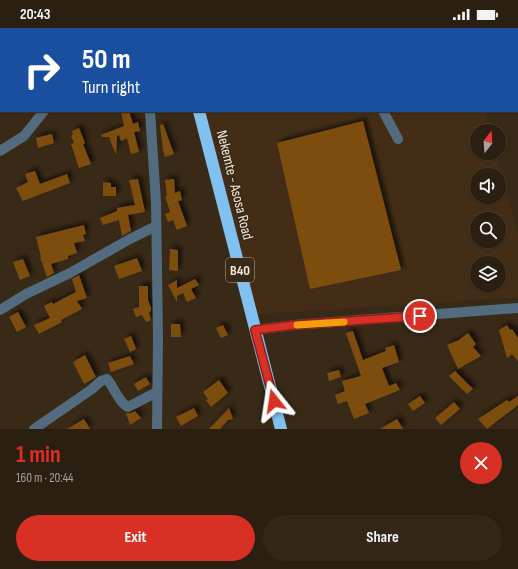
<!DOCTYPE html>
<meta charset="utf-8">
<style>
:root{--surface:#2b1f11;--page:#33271a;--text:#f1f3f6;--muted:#a6a29f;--line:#473d31;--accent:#d93025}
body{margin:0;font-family:"Sofia Sans Condensed",sans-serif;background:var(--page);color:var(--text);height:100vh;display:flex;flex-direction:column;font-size:15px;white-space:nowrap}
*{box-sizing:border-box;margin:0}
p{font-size:13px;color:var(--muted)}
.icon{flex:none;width:22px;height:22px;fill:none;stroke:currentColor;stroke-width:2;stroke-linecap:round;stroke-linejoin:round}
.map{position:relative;height:401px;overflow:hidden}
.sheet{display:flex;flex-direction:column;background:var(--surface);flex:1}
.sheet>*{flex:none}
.banner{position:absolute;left:0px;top:0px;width:518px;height:84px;box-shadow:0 1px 3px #0004,0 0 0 1px var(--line);background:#1a4fa0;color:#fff;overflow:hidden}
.needle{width:26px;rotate:17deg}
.buttons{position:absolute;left:470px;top:96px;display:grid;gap:8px}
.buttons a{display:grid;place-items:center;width:36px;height:36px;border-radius:50%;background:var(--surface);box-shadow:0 1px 3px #0004,0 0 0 1px var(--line);font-size:20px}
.pin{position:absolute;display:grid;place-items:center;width:34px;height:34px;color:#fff;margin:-17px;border:2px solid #fff;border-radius:50%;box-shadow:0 1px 4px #0007}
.me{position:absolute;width:44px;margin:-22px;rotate:345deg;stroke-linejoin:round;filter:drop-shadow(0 0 3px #0008)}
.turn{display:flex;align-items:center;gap:14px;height:84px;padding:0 16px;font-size:18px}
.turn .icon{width:52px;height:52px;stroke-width:2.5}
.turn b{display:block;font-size:28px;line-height:34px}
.round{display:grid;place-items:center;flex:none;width:42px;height:42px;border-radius:21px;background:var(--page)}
.summary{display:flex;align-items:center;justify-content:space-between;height:68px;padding:0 16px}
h1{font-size:24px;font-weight:700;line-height:30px;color:var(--accent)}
.button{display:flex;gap:8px;margin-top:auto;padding:8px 16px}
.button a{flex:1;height:46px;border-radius:24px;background:var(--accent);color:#fff;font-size:16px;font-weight:700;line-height:46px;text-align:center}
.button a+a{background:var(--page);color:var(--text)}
.status{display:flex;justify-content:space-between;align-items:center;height:28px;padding:0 20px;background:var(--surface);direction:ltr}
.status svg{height:11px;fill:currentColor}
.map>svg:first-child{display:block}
.built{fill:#432d16;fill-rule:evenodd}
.building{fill:#7d4e0f;filter:url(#shadow)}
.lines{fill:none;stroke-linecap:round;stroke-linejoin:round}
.minor{stroke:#526b7f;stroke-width:10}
.highway{stroke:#81c1f2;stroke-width:12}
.route-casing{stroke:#8d1f18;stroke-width:10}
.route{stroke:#d93025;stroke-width:7}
.slow{stroke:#f59e0b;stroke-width:7}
.labels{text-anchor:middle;stroke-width:3;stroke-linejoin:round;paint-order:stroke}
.shield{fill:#392917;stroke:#baada0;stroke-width:1}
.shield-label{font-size:14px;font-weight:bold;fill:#f1e6db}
.street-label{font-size:15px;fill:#f1e6db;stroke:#392917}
</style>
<div class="status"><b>20:43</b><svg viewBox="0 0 49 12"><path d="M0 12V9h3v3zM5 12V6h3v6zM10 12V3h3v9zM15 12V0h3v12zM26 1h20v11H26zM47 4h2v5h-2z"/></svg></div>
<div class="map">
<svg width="518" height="401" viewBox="0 0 518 401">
<defs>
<filter id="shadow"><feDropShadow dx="3.5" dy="-3.5" stdDeviation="2" flood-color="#0009"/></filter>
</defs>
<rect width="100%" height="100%" fill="#392917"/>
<!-- built -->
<g class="built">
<path d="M 175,0 L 460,0 L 460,1 L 176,1 Z"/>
<path d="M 196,83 L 484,83 L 489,103 L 477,103 L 477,125 L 496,125 L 518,204 L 518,269 L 246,287 ZM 477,147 L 499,147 L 499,169 L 477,169 ZM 477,191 L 499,191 L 499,213 L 477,213 ZM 477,235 L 499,235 L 499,257 L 477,257 Z"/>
</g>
<!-- building -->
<g class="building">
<path d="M 121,83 L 129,83 L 133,96 L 138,94 L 140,103 L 134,104 L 139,124 L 131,126 L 127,110 L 121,113 L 119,107 L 117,108 L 116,127 L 109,109 L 102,109 L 101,107 L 124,98 Z"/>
<path d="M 363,93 L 401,242 L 310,261 L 277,115 Z"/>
<path d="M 163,96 L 174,126 L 165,129 L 163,122 L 160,97 Z"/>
<path d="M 79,100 L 85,115 L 83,116 L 91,136 L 79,140 L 71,116 L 74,115 L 71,108 L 73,106 L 72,103 Z"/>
<path d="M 52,106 L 54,115 L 38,120 L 36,110 Z"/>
<path d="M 35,143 L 40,156 L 67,146 L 70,155 L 23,173 L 16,160 L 28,154 L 25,146 Z"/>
<path d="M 138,151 L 145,184 L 128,187 L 131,203 L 122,208 L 119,192 L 103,197 L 100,190 L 117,183 L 117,180 L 135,177 L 129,152 Z"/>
<path d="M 174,151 L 175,165 L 180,163 L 182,172 L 178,173 L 187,198 L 177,202 L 173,192 L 168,194 L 165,186 L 170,184 L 165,168 L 167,168 L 165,152 Z"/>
<path d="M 103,154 L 111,155 L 111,159 L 116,159 L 116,168 L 103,168 Z"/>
<path d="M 84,197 L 86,206 L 83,207 L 85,213 L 74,215 L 77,225 L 68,228 L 68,231 L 51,236 L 54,245 L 47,249 L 40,229 L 41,229 L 36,209 Z"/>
<path d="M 170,221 L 178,222 L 178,243 L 169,242 Z"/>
<path d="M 137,230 L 142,243 L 119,251 L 114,238 Z"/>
<path d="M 23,231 L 30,248 L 20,252 L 13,234 Z"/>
<path d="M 79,247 L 87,270 L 77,273 L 82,281 L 61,292 L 62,294 L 39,306 L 34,297 L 50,290 L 44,278 L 52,274 L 53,276 L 76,264 L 72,251 Z"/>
<path d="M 195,251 L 199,257 L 191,261 L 196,270 L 187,274 L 183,265 L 177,268 L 177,274 L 168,257 L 177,252 L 177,260 Z"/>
<path d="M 139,258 L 148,258 L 148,272 L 151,280 L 151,283 L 149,284 L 151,292 L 146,294 L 142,287 L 136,289 L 133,281 L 139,279 Z"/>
<path d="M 18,284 L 26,299 L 17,304 L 9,289 Z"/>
<path d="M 171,296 L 180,296 L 181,309 L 171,309 Z"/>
<path d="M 223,297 L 228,307 L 221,310 L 216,300 Z"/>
<path d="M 507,297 L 510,302 L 512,301 L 518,310 L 518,333 L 512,326 L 507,330 L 499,302 Z"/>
<path d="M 353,303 L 363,332 L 386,323 L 385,320 L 394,317 L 399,334 L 382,340 L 389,358 L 396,355 L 400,362 L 365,376 L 369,385 L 354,391 L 347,373 L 338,376 L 335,367 L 345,363 L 342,353 L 361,348 L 346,305 Z"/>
<path d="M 468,305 L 476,316 L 473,319 L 481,328 L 458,341 L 447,317 L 459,312 Z"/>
<path d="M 131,308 L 136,321 L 130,324 L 124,311 Z"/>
<path d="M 85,327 L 96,349 L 84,356 L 73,334 Z"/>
<path d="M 130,328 L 134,336 L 111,344 L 108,335 Z"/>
<path d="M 339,342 L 341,349 L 329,353 L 327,345 Z"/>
<path d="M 455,343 L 473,361 L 467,366 L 449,348 Z"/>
<path d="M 146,349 L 150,356 L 138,363 L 134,356 Z"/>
<path d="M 219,352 L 228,365 L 211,379 L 206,372 L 208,371 L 203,364 Z"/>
<path d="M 420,368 L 425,375 L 413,383 L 408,376 Z"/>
<path d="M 518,368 L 518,377 L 487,401 L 478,391 L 507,372 L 509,374 Z"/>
<path d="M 454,374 L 460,381 L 441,397 L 435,390 Z"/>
<path d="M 194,380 L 198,388 L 181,398 L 176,389 Z"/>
<path d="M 229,380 L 233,391 L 228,392 L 220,401 L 209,401 Z"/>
<path d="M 135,383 L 141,390 L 130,397 L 126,385 L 131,385 Z"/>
<path d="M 84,391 L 90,401 L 67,401 Z"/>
<path d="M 397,391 L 403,401 L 380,401 Z"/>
</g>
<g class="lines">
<!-- minor -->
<g class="minor">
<path d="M 154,0 L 154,1"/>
<path d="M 345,0 L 345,1"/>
<path d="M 150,83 L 156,174 L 158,309 L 157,401"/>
<path d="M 383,83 L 398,111"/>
<path d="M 0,123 L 24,108 L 44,83"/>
<path d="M 0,282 L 26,266 L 70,245 L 128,212 L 156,198"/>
<path d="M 255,302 L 294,297 L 518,280"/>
<path d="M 34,401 L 92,361 L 101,353 L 107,351 C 114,359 119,375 128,379 L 157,364"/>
</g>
<!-- highway -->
<g class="highway">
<path d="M 178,0 L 179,1"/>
<path d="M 199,83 L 281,401"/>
</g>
</g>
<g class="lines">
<!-- route casing -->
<g class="route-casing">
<path id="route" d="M 274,373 L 255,302 L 294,297 L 420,288"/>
</g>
<!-- route -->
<use href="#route" class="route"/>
<!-- slow -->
<path class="slow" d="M 297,297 L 344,294"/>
</g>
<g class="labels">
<!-- shield labels -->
<rect class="shield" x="226" y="230" width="28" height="24" rx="3"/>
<g class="shield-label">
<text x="240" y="247">B40</text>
</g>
<!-- street labels -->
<g class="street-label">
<text transform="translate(235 157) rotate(76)" y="5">Nekemte - Asosa Road</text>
</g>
</g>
</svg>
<div class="buttons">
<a><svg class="needle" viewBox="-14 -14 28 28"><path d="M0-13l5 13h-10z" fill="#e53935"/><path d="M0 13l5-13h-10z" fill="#a6a29f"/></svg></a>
<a><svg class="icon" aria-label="sound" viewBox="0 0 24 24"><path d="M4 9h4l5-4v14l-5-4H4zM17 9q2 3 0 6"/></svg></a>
<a><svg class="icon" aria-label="search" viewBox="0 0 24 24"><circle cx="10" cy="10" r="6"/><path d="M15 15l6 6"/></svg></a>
<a><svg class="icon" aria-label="layers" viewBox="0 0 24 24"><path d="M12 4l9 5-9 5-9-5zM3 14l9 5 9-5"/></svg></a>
</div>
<div class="pin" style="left:420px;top:288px;background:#d93025"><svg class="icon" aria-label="arrive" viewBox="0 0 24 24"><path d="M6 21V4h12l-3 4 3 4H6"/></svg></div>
<svg class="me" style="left:274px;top:373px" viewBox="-20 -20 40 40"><path d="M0-17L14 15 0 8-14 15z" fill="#d93025" stroke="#fff" stroke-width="4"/></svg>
<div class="banner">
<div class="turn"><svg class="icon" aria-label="right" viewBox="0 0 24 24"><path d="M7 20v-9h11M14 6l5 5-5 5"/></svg><div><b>50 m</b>Turn right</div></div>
</div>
</div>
<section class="sheet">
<div class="summary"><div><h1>1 min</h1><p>160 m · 20:44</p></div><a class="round" style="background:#d93025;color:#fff"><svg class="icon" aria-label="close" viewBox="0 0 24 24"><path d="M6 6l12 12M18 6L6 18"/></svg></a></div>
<div class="button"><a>Exit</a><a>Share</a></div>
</section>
